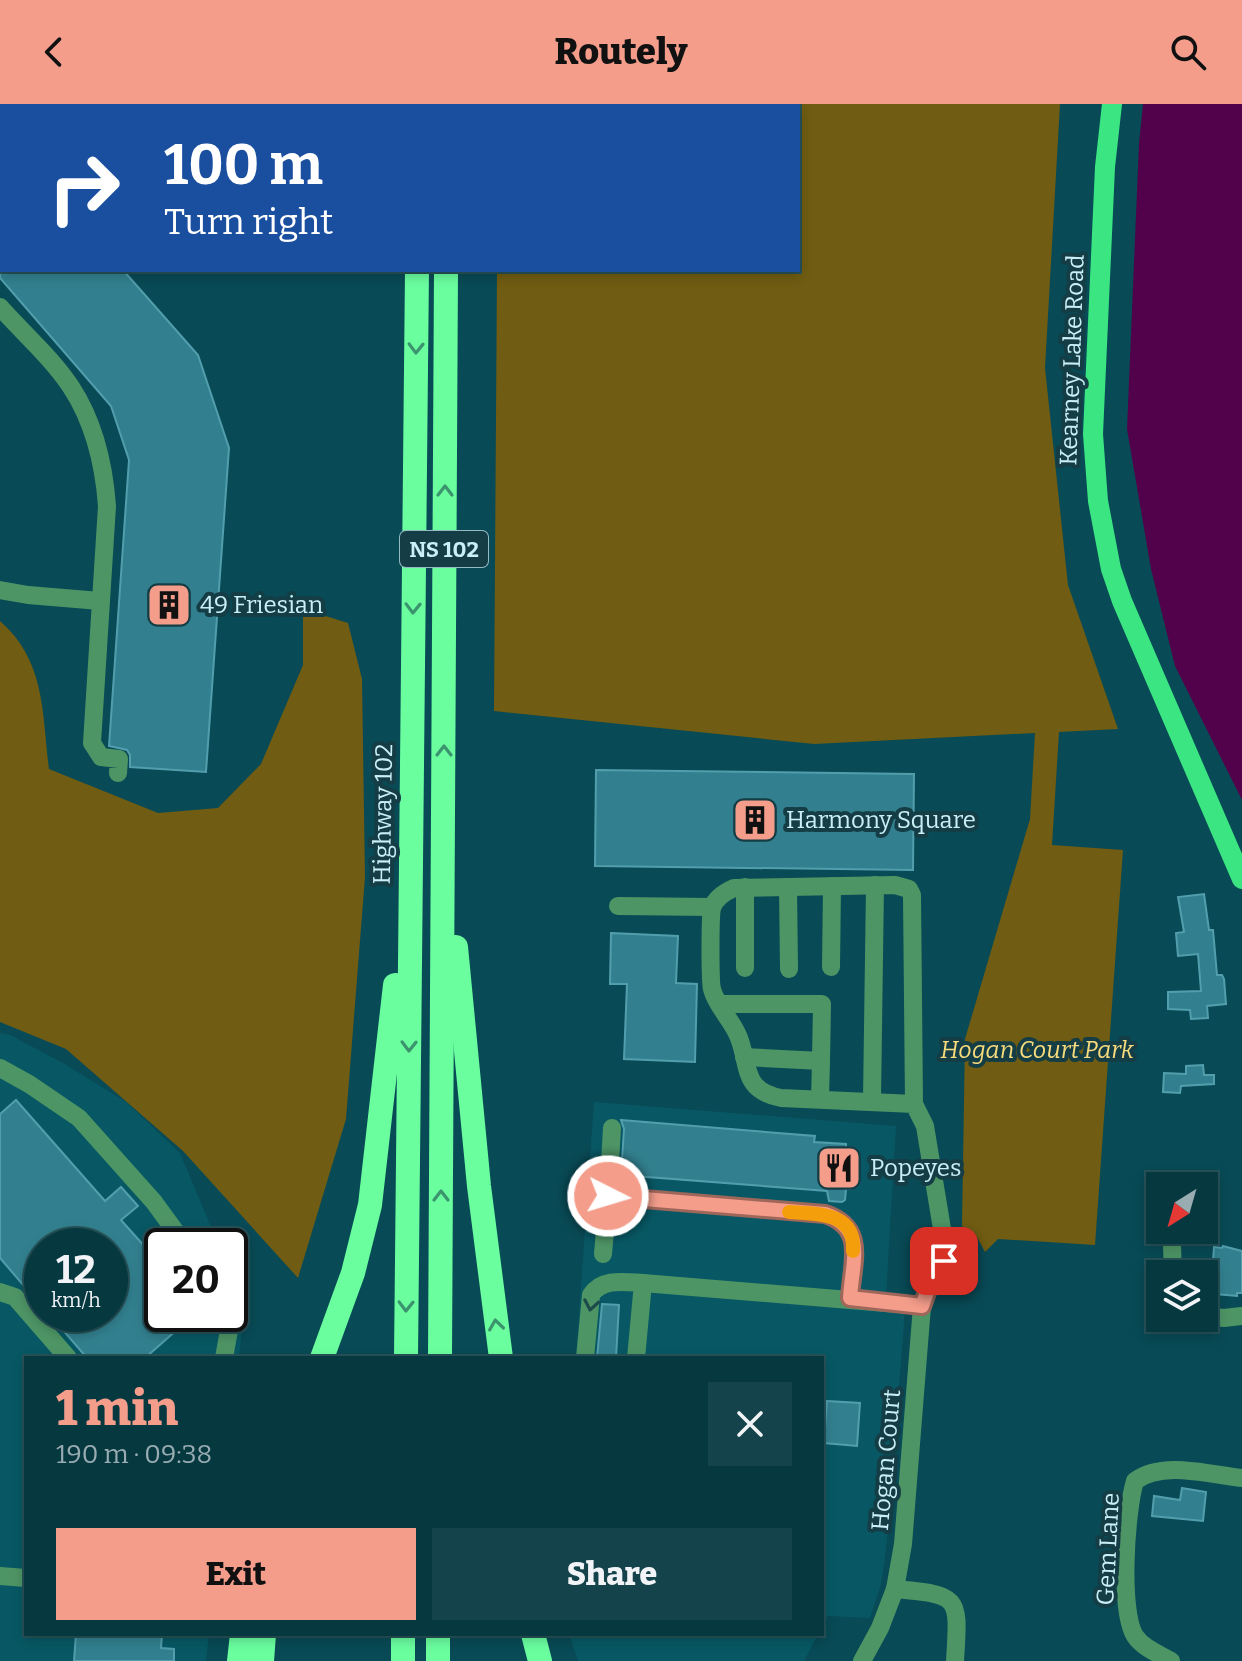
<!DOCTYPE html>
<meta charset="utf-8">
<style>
:root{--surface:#063840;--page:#14434b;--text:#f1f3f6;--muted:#98acb1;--line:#275259;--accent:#f49d8b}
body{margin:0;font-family:Bitter,serif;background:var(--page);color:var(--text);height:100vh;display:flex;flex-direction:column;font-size:30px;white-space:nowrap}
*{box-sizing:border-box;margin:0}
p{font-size:26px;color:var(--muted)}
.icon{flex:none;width:44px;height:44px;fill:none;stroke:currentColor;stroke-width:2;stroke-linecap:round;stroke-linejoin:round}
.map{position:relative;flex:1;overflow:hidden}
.details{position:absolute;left:24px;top:1252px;width:800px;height:280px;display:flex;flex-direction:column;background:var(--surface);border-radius:0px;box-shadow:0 4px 12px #0003,0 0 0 2px var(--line)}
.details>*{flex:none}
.hud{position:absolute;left:0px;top:0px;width:800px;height:168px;box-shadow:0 4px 12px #0003,0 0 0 2px var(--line);background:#1a4fa0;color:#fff;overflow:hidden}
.needle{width:52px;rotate:217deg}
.fabs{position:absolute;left:1146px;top:1068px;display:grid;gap:16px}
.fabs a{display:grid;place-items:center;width:72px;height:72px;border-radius:0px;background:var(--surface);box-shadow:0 4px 12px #0003,0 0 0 2px var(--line);font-size:40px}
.speed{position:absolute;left:24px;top:1124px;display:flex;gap:16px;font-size:40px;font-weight:700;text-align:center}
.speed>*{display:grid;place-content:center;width:104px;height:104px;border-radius:50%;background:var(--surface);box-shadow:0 4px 12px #0003,0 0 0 2px var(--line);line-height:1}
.speed small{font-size:20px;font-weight:400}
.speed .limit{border:4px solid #111;border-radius:12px;background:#fff;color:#111}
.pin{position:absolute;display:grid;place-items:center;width:68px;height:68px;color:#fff;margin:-34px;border-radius:16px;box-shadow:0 4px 12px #0006}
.me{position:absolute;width:88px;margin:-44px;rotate:95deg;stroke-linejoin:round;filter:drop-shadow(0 0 6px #0008)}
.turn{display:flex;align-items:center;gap:28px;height:168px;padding:0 32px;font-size:36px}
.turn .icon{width:104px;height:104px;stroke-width:2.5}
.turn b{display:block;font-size:56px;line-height:68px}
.round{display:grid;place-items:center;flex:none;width:84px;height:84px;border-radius:0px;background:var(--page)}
.summary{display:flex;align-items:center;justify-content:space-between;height:136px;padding:0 32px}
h1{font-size:48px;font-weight:800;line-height:60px;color:var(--accent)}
.cta{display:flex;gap:16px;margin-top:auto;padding:16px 32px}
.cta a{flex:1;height:92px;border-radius:0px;background:var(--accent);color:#111;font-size:32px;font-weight:800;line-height:92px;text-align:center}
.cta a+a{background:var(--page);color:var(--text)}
header{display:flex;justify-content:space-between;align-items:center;height:104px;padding:0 32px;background:var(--accent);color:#111;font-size:36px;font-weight:800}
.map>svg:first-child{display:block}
.built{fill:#075864;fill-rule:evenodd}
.green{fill:#705c12}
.water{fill:#52024b}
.building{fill:#32808f;stroke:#529ead;stroke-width:2}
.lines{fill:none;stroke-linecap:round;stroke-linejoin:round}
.minor{stroke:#4e9565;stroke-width:18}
.major{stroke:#3be582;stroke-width:20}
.highway{stroke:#6afe9f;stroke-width:24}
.oneway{stroke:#3b946e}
.oneway2{stroke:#1d4a4a}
.route-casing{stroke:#9f665a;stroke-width:20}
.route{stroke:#f49d8b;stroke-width:14}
.slow{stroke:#f59e0b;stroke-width:14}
.labels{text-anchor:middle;stroke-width:8;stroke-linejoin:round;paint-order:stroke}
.shield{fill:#143d45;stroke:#94bac2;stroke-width:2}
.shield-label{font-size:22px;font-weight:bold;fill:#cbeff7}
.street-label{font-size:24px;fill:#cbeff7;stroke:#143d45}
.poi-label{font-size:24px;fill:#cbeff7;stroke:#143d45;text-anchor:start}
.park-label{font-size:24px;font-style:italic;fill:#f8db7c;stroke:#143d45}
</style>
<header><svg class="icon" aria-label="back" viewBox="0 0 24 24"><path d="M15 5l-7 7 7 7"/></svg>Routely<svg class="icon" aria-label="search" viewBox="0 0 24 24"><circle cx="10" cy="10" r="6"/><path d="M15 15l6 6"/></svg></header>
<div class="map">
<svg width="1242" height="1557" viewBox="0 0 1242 1557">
<rect width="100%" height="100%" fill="#084a55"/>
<!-- built -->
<g class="built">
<path d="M 0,929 L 10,931 L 63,959 L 126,998 L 180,1049 L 219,1142 L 162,1142 L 162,1210 L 230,1210 L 230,1169 L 244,1203 L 239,1254 L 26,1254 L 26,1530 L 209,1530 L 206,1557 L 0,1557 ZM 42,1142 L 110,1142 L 110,1210 L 42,1210 Z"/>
<path d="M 594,998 L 896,1022 L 886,1192 L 906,1194 L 886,1446 L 881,1480 L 870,1514 L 828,1512 L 822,1522 L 822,1254 L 576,1254 Z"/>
<path d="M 569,1530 L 818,1530 L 804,1557 L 578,1557 Z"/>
</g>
<!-- green -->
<g class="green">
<path d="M 501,0 L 1060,0 L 1045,264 L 1068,481 L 1118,625 L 1059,628 L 1052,741 L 1123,746 L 1095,1141 L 998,1135 L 985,1148 L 977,1133 L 962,1122 L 965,935 L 1030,715 L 1035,629 L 814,640 L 494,607 L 497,166 L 798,166 L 798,2 L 501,2 Z"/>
<path d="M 303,505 L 348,519 L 362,575 L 365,773 L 346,1015 L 298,1174 L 183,1047 L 66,945 L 0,918 L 0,517 C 46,557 42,610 49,665 L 158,709 L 218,704 L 261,660 L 303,561 Z"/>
</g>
<!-- water -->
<path class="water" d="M 1143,0 L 1242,0 L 1242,696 L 1175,562 L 1151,465 L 1127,325 L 1139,40 Z"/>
<!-- building -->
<g class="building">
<path d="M 0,166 L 123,166 L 198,251 L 229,344 L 206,668 L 130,663 L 130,651 L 127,646 L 109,642 L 129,356 L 111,302 L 0,174 Z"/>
<path d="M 596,666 L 914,670 L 913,766 L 595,762 Z"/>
<path d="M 1204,790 L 1209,826 L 1213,826 L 1217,871 L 1222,871 L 1224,875 L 1226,900 L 1207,902 L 1208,914 L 1191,915 L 1190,906 L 1168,905 L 1168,888 L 1201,887 L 1198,850 L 1178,852 L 1176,829 L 1184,828 L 1178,793 Z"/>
<path d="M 611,829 L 678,832 L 676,879 L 697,880 L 695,958 L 624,955 L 627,880 L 610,880 Z"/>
<path d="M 1203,961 L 1204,971 L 1214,971 L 1214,980 L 1181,982 L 1180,989 L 1163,988 L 1164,969 L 1186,970 L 1186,962 Z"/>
<path d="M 16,996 L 105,1097 L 121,1083 L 138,1102 L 121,1116 L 162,1162 L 162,1210 L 195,1210 L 145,1254 L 87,1254 L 49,1210 L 110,1210 L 110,1142 L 42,1142 L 42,1203 L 0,1154 L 0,1010 Z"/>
<path d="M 621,1016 L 815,1032 L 814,1038 L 846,1040 L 846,1046 L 852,1047 L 850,1085 L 846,1085 L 845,1096 L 842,1098 L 829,1097 L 827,1087 L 621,1071 L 624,1025 Z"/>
<path d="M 1223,1142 L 1242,1147 L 1242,1189 L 1237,1189 L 1237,1192 L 1215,1190 L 1217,1176 L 1206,1175 L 1208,1156 L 1213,1157 L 1214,1143 L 1222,1144 Z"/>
<path d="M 602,1200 L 619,1201 L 616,1254 L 597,1254 Z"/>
<path d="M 827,1297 L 860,1299 L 857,1342 L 824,1339 Z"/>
<path d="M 1182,1384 L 1206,1388 L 1203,1417 L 1152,1412 L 1154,1392 L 1180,1396 Z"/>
<path d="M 76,1530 L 162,1530 L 161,1544 L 174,1545 L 174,1557 L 74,1557 Z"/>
</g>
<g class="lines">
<!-- minor -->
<g class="minor">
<path d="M 0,203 C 23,229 52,254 71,283 C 94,318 104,361 107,402 L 92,639 L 101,653 L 119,655 L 118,669"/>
<path d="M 0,486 L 28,491 L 100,497"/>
<path d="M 745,783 L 745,864"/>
<path d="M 788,783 L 789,865"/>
<path d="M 618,802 L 712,803"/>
<path d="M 831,863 L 832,782"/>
<path d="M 720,900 L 822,900 L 821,957 L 744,953"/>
<path d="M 0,964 L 29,980 L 79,1014 L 154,1098 L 186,1142"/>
<path d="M 820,995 L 821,957"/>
<path d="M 872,996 L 875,781"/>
<path d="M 612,1024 L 608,1092 L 825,1110 C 867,1124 852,1158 850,1194"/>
<path d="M 1172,1141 L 1173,1170"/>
<path d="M 603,1150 L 608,1092"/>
<path d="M 0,1188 L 15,1193 L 68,1254"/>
<path d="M 1204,1212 L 1224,1214 L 1242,1212"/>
<path d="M 224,1254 L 229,1226 L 226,1210"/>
<path d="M 585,1254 L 591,1191 C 602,1174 624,1178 643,1179"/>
<path d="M 636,1254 L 643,1179 L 922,1202"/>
<path d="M 0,1472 L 26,1474"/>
<path d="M 895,1485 C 961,1491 959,1492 955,1557"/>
<path d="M 862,1557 L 880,1524 L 895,1485 L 903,1440 L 922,1202 L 931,1177 L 944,1157 L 944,1137 L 925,1022 L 914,1000 L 912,791 L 909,785 L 895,781 L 734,784 C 725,788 715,795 712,804 C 710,813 710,877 712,885 C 716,902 733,917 739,934 C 750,963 742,986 781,994 L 914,1000"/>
<path d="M 1171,1557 C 1159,1550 1143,1544 1135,1532 C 1119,1507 1126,1406 1135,1377 C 1163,1356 1210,1371 1242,1374"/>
</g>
<!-- major -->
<path class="major" d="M 1112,0 L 1105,63 L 1093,330 L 1098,397 L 1111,465 L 1122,497 L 1242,775"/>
<!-- highway -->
<g class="highway">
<path d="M 419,2 L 419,0"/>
<path d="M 446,2 L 446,0"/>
<path d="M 456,843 L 479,1082 L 501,1254"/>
<path d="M 322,1254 L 353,1169 L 370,1101 L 395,881"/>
<path d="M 406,1254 L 417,166"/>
<path d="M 440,1254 L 446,166"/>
<path d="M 533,1530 L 540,1557"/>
<path d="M 239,1557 L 242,1530"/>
<path d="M 262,1557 L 264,1530"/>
<path d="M 403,1557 L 403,1530"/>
<path d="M 438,1557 L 438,1530"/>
</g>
</g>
<!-- one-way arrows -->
<defs><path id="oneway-chevron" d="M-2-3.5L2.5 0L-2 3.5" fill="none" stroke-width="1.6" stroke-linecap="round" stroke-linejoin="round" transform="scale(2)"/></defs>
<g class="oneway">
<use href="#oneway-chevron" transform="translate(416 244) rotate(91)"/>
<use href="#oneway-chevron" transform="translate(445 387) rotate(-90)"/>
<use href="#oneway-chevron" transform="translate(413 504) rotate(91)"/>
<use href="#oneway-chevron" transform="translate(444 647) rotate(-90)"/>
<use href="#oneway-chevron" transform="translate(409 942) rotate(91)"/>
<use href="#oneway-chevron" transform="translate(441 1092) rotate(-90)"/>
<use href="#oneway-chevron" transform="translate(406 1202) rotate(91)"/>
<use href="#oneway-chevron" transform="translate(496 1221) rotate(-98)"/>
</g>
<use class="oneway2" href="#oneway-chevron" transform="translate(591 1201) rotate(100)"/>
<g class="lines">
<!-- route casing -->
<g class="route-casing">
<path id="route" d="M 608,1092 L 825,1110 C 867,1124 852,1158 850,1194 L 922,1202 L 931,1177 L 944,1157"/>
</g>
<!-- route -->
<use href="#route" class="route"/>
<!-- slow -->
<path class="slow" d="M 789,1108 C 818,1110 856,1108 853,1147"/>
</g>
<!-- icons -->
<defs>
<g id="building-square" transform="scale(2.3)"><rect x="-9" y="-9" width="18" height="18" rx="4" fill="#f49d8b" stroke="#143d45"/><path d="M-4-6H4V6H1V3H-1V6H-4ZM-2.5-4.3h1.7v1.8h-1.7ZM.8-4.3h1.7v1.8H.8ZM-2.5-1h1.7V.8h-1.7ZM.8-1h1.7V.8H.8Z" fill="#111"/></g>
<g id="restaurant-square" transform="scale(2.3)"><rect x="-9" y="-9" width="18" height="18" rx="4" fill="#f49d8b" stroke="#143d45"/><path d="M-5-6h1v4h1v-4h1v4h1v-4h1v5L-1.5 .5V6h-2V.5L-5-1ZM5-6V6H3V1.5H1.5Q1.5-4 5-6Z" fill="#111"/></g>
</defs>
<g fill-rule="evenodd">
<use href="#building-square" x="169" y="501"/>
<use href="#building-square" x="755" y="716"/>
<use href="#restaurant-square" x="839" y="1064"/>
</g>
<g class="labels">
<!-- shield labels -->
<rect class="shield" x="400" y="427" width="88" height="36" rx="6"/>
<g class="shield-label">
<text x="444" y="453">NS 102</text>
</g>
<!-- street labels -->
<g class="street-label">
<text transform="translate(1072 256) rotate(-88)" y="8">Kearney Lake Road</text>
<text transform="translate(383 710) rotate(-89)" y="8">Highway 102</text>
<text transform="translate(886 1356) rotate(-85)" y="8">Hogan Court</text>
<text transform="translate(1108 1445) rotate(-87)" y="8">Gem Lane</text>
</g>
<!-- poi labels -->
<g class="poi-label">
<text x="200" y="509">49 Friesian</text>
<text x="786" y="724">Harmony Square</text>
<text x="870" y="1072">Popeyes</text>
</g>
<!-- park labels -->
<g class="park-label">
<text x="1037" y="954">Hogan Court Park</text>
</g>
</g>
</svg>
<div class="fabs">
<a><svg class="needle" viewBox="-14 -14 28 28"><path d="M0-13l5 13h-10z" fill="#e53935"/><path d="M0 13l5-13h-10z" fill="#98acb1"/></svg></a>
<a><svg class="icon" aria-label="layers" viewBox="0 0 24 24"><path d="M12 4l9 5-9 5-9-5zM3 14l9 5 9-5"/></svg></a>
</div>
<div class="speed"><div>12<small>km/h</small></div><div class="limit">20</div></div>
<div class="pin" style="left:944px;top:1157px;background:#d93025"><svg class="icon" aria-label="arrive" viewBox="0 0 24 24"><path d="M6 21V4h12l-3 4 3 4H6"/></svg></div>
<svg class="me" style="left:608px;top:1092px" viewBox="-20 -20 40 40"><circle r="17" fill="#f49d8b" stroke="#fff" stroke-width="3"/><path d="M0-11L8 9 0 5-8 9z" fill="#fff"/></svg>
<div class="hud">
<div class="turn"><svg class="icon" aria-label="right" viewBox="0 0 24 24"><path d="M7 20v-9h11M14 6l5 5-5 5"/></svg><div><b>100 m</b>Turn right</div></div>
</div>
<section class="details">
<div class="summary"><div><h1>1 min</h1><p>190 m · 09:38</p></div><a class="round"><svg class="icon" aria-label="close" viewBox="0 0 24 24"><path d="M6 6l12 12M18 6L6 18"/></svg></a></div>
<div class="cta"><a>Exit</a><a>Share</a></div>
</section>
</div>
